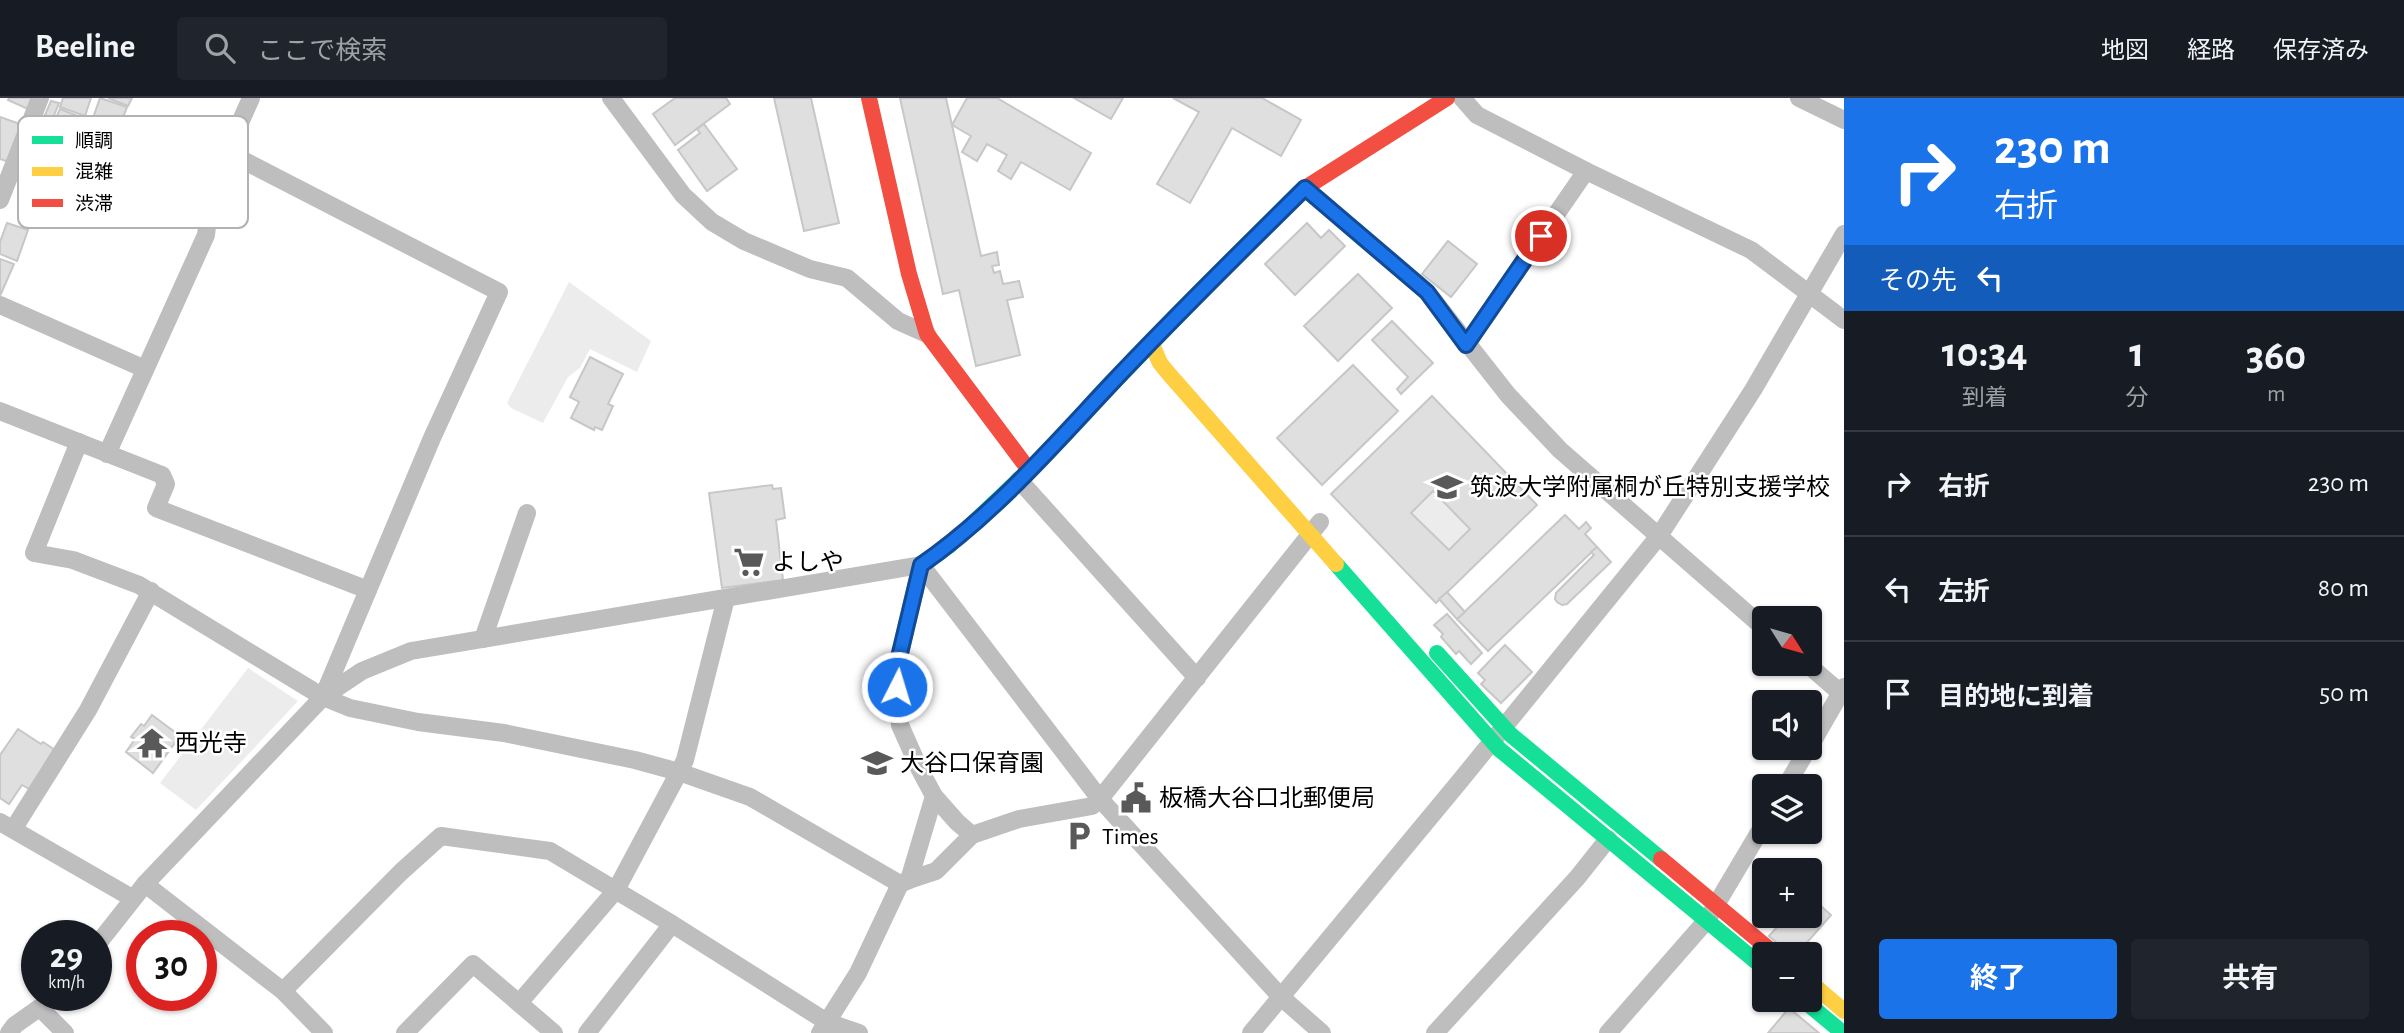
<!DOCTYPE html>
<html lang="ja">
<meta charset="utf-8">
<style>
:root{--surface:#171b24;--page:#20242c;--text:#f1f3f6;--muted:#9ea1a6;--line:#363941;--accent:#1a73e8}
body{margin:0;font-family:"Alegreya Sans","Noto Sans JP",sans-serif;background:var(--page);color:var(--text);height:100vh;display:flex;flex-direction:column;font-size:26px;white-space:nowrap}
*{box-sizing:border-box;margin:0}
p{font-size:23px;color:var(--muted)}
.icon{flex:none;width:38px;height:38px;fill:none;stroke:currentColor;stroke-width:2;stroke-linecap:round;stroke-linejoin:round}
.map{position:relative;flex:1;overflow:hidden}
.drawer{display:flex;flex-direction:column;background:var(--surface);width:560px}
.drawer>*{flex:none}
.banner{background:#1a73e8;color:#fff;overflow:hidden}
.needle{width:46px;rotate:127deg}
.tools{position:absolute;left:1752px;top:508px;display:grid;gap:14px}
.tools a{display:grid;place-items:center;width:70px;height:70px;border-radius:7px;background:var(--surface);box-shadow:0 2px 5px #0004;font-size:35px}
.speed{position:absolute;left:21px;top:822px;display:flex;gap:14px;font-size:35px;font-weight:700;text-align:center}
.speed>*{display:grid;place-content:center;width:91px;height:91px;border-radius:50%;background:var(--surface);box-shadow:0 2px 5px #0004;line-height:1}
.speed small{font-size:18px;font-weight:400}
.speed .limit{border:10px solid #d22;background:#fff;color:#111}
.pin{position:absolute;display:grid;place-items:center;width:60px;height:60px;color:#fff;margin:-30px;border:4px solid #fff;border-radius:50%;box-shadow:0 2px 7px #0007}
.me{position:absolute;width:77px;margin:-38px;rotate:5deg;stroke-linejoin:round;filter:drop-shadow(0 0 5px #0008)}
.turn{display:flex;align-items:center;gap:24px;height:147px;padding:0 35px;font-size:32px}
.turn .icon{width:91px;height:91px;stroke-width:2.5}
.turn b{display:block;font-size:49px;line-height:60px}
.then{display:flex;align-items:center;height:66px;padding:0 35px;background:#0003;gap:14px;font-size:26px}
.eta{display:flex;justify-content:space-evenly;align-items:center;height:119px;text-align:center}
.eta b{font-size:42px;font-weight:700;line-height:49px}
.button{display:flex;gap:14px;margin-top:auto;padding:14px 35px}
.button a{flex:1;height:80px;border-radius:7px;background:var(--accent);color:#fff;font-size:28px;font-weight:700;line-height:80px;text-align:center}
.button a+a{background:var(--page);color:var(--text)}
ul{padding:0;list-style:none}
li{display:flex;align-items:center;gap:21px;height:105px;padding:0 35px;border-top:2px solid var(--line)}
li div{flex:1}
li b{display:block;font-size:26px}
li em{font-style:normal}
header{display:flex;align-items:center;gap:42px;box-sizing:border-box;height:98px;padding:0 35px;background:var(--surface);border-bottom:2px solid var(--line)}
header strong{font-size:33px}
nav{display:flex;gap:38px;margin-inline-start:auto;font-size:24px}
.search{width:490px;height:63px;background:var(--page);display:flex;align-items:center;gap:18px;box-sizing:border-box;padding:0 24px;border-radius:7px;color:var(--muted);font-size:26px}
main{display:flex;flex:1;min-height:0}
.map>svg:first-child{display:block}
.green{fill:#ececec}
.building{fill:#dfdfdf;stroke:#c7c7c7;stroke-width:2;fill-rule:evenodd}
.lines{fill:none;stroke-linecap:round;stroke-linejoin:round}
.street{stroke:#bebebe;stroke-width:18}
.fast{stroke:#16e098;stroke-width:16}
.slow{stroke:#ffcf43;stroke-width:16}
.jam{stroke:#f24e42;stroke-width:16}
.route-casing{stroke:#114b97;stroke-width:18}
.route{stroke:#1a73e8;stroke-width:12}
.labels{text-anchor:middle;stroke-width:5;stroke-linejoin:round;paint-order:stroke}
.poi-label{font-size:24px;fill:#000;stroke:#fff;text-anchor:start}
.key{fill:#fff;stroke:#b2b2b2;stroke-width:2}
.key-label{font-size:19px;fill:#000}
</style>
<header>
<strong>Beeline</strong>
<div class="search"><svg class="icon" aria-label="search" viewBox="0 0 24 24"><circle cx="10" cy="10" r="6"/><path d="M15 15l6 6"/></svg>ここで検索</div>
<nav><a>地図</a><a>経路</a><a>保存済み</a></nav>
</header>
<main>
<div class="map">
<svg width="1844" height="935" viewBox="0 0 1844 935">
<rect width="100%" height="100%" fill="#fff"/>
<!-- green -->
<g class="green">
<path d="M 569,184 L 651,243 L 637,274 L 590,251 L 580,270 L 568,279 L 543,325 L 511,310 L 507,305 Z"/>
<path d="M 1433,393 L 1470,431 L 1449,452 L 1411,415 Z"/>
<path d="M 248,570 L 298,603 L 196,712 L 160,685 Z"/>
</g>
<!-- building -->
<g class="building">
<path d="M 9,0 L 35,0 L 30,12 L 8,2 Z"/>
<path d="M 63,0 L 91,0 L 85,18 L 60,9 Z"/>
<path d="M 100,0 L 127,9 L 119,30 L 93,20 Z"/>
<path d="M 108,0 L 132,0 L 128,8 Z"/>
<path d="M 675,0 L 726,0 L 730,6 L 675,47 L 653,16 Z"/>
<path d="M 774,0 L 811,0 L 839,125 L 804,133 Z"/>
<path d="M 900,0 L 946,0 L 981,158 L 997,154 L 999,167 L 992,168 L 994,175 L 1000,173 L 1003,186 L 1019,183 L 1023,199 L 1007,202 L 1020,257 L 976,268 L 959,192 L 943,196 Z"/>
<path d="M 967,0 L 997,0 L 1091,55 L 1070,92 L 1021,64 L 1011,81 L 998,73 L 1007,57 L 987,46 L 977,63 L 962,54 L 971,38 L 952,27 Z"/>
<path d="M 1074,0 L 1123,0 L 1111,21 Z"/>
<path d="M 1173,0 L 1262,0 L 1301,22 L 1281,58 L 1232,30 L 1190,105 L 1157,86 L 1199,14 Z"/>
<path d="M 51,3 L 59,5 L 53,20 L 45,17 Z"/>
<path d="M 60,11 L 83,20 L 78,33 L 54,24 Z"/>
<path d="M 0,19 L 23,27 L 9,64 L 0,61 Z"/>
<path d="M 704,26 L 737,71 L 707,93 L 678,52 L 700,35 L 697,31 Z"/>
<path d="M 7,125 L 28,132 L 17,163 L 0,156 L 0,144 Z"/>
<path d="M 1307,125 L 1321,140 L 1329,132 L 1345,148 L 1295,197 L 1265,166 Z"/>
<path d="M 1448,143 L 1477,166 L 1451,199 L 1422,176 Z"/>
<path d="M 0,161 L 14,166 L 0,198 Z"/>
<path d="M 1358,176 L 1392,210 L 1338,263 L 1304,228 Z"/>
<path d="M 1392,223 L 1433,265 L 1401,296 L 1397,291 L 1408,279 L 1372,242 Z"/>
<path d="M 590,259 L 623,276 L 608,306 L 613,308 L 602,332 L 595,329 L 594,332 L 571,320 L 579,304 L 570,299 Z"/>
<path d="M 1353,267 L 1398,313 L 1322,387 L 1277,340 Z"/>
<path d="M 1432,298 L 1537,407 L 1436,505 L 1331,396 ZM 1433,393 L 1470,431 L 1449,452 L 1411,415 Z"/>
<path d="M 772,387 L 773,391 L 781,390 L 785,420 L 776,422 L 783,482 L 722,490 L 709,395 Z"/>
<path d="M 1565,417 L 1579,431 L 1586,424 L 1591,430 L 1585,436 L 1597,449 L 1488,553 L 1457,521 Z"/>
<path d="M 1597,449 L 1611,464 L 1567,506 L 1562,507 L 1557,504 L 1555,501 L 1556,495 L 1594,457 L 1591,454 Z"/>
<path d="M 1447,494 L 1465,514 L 1457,521 L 1439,501 Z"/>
<path d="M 1447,516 L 1482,555 L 1471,566 L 1459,553 L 1456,556 L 1441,539 L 1443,536 L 1434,527 Z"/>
<path d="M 1505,547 L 1532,574 L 1501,605 L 1481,586 L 1485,582 L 1478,575 Z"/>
<path d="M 152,617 L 180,638 L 153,675 L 126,654 L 135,641 L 131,639 L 141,626 L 144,628 Z"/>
<path d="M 18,631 L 41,646 L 43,644 L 55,652 L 29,691 L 22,687 L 9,706 L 0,700 L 0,657 Z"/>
<path d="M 1811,799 L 1831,817 L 1797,856 L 1789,856 L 1769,838 L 1788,817 L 1810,817 Z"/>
<path d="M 1789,910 L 1819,935 L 1768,935 Z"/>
</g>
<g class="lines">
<!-- street -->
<g class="street">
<path d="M 611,0 L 683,97 L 712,124 L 744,143 L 810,171 L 847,180 L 898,223 L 927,236"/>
<path d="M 1462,0 L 1477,17 L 1586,73 L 1751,152 L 1844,222"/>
<path d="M 1799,0 L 1844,22"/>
<path d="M 227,54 L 499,194 L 432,340 L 323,599"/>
<path d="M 1305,90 L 1427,194 L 1508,297 L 1560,352 L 1764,530"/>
<path d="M 0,102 L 40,0"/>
<path d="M 0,207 L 145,271"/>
<path d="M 1466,247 L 1586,73"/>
<path d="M 0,313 L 162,377 L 166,386 L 156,410 L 368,492"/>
<path d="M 79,344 L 34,455 L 73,462 L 139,487 L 323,599 L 350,610 L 418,624 L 504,635 L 635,662 L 679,674 L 750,699 L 900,786"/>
<path d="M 107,356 L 206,137 L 210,103 L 227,54 L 251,0"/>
<path d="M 1019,382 L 1197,580"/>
<path d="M 921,467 L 1100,701 L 1281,899 L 1322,935"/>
<path d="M 483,541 L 527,415"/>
<path d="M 1806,565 L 1844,598"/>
<path d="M 1810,648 L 1844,589"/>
<path d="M 1786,688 L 1809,649"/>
<path d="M 934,698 L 957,724 L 972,737"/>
<path d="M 0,724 L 132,800"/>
<path d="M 14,730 L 88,612 L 151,493"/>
<path d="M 909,782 L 936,773 L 972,737 L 1019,721 L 1092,708 L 1100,701 L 1320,424"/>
<path d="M 145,786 L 283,893 L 324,935"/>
<path d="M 96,848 L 145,786 L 323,599 L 362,573 L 411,553 L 921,467"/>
<path d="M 283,893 L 401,774 L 441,738 L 550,753 L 672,826 L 827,924 L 859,935"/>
<path d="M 519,905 L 616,792 L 679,674 L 685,662 L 726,500"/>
<path d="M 40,910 L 65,935"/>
<path d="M 9,935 L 15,927 L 56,898"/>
<path d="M 405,935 L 473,866 L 554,935"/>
<path d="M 587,935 L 672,826"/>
<path d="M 820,935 L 858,875 L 900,786 L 909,782 L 934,698 L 919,670 L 900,627 L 896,572 L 921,467"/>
<path d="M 1251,935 L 1460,683 L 1659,438 L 1753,292 L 1844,136"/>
<path d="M 1435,935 L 1577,780 L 1608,741"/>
<path d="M 1608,935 L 1707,822 L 1764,726"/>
</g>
<!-- fast -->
<g class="fast">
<path d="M 1336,466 L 1499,651 L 1764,870"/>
<path d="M 921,467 L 949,448 L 1029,372 L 1200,195"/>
<path d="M 1437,555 L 1511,637 L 1661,761"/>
<path d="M 1802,901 L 1843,935"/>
</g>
<!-- slow -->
<g class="slow">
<path d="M 1151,244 L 1160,265 L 1169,276 L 1336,466"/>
<path d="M 1810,884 L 1844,913"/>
</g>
<!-- jam -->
<g class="jam">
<path d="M 869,0 L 909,176 L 927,236 L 1029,372"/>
<path d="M 1200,195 L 1305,90 L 1447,0"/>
<path d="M 1661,761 L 1775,856"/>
</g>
</g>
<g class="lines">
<!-- route casing -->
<g class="route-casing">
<path id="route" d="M 897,589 L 896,572 L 921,467 C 992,418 1051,350 1110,287 C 1173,220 1239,155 1305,90 L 1427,194 L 1466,247 L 1541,138"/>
</g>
<!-- route -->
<use href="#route" class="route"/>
</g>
<!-- icons -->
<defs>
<g id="school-bare" transform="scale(2.415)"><path d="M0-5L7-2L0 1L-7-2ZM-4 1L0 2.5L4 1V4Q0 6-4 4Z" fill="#595959" stroke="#fff" stroke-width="2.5" paint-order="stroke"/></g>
<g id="supermarket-bare" transform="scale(2.415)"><path d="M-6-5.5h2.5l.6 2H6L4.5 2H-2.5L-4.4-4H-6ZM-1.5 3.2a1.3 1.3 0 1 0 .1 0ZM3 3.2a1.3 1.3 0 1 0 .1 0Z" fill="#595959" stroke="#fff" stroke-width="2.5" paint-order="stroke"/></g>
<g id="temple-bare" transform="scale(2.415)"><path d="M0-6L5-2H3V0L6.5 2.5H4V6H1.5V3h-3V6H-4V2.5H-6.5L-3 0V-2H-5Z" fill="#595959" stroke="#fff" stroke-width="2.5" paint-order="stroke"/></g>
<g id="civic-bare" transform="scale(2.415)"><path d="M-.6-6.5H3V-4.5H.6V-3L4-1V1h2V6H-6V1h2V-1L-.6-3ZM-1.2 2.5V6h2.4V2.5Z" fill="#595959" stroke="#fff" stroke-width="2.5" paint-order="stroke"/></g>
<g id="parking-bare" transform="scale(2.415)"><path d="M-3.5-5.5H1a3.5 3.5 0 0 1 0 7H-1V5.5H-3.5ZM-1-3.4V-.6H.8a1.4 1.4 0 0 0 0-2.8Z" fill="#595959" stroke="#fff" stroke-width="2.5" paint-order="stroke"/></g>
</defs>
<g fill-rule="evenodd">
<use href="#school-bare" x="1447" y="389"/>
<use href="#supermarket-bare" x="749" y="464"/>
<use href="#temple-bare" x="152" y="645"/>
<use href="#school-bare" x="877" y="665"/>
<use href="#civic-bare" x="1136" y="700"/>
<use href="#parking-bare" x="1079" y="738"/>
</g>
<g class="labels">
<!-- poi labels -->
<g class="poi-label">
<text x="1470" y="397">筑波大学附属桐が丘特別支援学校</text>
<text x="772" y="472">よしや</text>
<text x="175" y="653">西光寺</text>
<text x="900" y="673">大谷口保育園</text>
<text x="1159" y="708">板橋大谷口北郵便局</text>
<text x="1102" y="746">Times</text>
</g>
</g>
<!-- legend -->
<rect x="18" y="18" width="230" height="112" rx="10" class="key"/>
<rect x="32" y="38" width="31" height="8" fill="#16e098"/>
<rect x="32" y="69" width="31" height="9" fill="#ffcf43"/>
<rect x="32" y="101" width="31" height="8" fill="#f24e42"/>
<g class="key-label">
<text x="75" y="49">順調</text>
<text x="75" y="80">混雑</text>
<text x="75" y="112">渋滞</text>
</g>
</svg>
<div class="tools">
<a><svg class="needle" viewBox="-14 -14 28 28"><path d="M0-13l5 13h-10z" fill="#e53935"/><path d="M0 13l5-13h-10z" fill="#9ea1a6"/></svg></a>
<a><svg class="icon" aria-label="sound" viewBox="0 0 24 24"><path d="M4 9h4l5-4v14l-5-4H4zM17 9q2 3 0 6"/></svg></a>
<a><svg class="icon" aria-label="layers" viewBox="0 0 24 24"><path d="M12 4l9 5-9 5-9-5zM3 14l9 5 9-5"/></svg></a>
<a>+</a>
<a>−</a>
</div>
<div class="speed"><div>29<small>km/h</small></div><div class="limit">30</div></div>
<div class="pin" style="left:1541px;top:138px;background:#d93025"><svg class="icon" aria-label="arrive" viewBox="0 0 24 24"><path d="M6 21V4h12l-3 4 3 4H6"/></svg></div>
<svg class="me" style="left:897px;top:589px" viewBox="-20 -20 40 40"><circle r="17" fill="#1a73e8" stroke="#fff" stroke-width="3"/><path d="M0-11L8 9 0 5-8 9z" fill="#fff"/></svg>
</div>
<section class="drawer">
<div class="banner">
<div class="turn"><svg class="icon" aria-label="right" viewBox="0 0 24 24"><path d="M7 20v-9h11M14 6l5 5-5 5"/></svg><div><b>230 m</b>右折</div></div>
<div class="then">その先<svg class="icon" aria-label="left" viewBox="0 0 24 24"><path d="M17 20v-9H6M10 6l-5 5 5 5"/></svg></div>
</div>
<div class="eta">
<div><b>10:34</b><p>到着</p></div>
<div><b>1</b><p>分</p></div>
<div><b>360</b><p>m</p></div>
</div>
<ul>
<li><svg class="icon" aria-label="right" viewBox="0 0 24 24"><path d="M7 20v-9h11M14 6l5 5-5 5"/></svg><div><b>右折</b></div><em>230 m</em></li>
<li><svg class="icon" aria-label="left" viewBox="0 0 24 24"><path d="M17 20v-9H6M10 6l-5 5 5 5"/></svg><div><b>左折</b></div><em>80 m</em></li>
<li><svg class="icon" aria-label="arrive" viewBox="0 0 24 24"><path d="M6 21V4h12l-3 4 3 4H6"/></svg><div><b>目的地に到着</b></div><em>50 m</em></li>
</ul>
<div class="button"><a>終了</a><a>共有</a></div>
</section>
</main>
